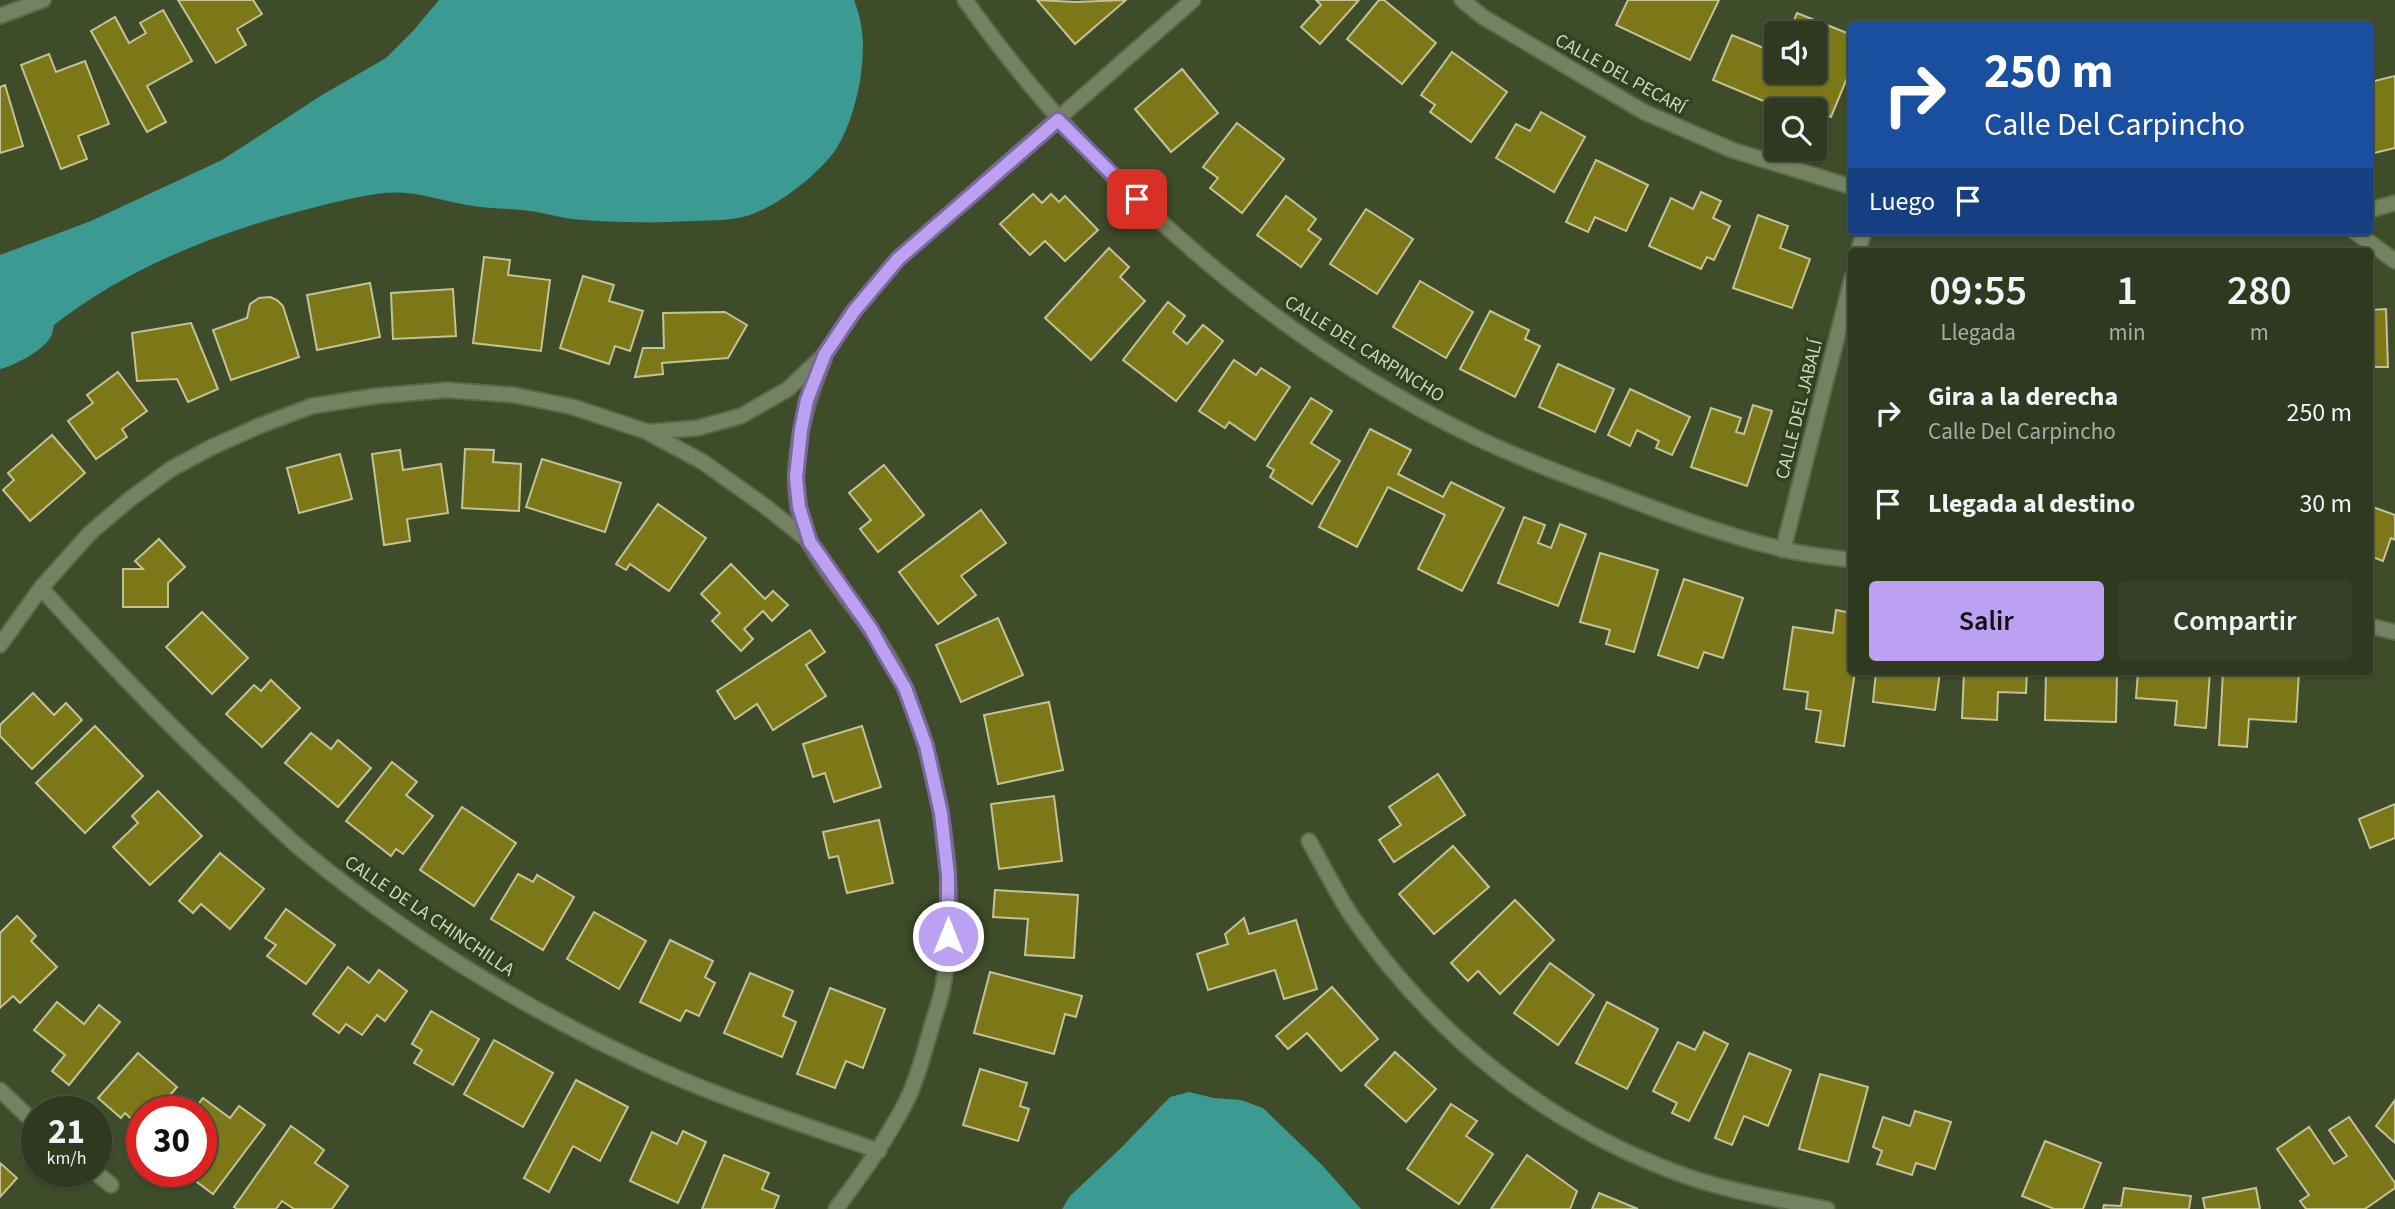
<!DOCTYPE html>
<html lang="es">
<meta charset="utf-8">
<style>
:root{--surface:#2e3920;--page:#364029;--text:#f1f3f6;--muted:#a7aca5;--line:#49533e;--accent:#bca0f2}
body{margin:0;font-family:"Source Sans 3",sans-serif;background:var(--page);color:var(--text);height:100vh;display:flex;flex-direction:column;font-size:26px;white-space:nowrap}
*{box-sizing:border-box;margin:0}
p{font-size:23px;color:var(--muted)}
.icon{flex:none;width:38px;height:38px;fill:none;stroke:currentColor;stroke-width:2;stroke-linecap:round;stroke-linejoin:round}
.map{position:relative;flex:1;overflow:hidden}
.drawer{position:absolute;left:1848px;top:248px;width:525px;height:427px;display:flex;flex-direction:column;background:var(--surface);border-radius:7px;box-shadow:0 2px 5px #0004,0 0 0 2px var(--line)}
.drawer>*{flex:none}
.hud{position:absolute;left:1848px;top:21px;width:525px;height:214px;border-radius:7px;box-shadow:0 2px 5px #0004,0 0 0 2px var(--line);background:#1a4fa0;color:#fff;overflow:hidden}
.fabs{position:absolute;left:1764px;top:21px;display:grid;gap:14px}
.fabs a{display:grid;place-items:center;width:63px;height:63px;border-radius:7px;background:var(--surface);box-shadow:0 2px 5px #0004,0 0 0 2px var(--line);font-size:35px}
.speed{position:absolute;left:21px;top:1096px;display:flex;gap:14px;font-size:35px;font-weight:700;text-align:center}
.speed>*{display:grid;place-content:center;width:91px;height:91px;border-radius:50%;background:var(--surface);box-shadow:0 2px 5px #0004,0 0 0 2px var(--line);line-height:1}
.speed small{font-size:18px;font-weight:400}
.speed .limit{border:10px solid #d22;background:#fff;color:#111}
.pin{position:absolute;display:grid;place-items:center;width:60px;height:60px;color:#fff;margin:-30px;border-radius:14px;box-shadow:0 4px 10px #0006}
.me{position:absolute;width:77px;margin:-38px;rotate:0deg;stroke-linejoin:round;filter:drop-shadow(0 0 5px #0008)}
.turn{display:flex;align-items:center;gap:24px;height:147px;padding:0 21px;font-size:32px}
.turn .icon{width:91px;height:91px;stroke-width:2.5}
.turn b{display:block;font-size:49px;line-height:60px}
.then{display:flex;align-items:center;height:66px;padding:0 21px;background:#0003;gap:14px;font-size:26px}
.eta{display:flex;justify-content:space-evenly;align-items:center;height:119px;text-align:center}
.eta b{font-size:42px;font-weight:600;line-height:49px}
.primary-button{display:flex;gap:14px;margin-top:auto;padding:14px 21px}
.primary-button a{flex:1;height:80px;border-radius:7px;background:var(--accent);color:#111;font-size:28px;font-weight:600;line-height:80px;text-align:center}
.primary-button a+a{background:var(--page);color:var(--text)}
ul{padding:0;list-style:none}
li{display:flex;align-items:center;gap:21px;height:91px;padding:0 21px}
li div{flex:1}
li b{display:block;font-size:26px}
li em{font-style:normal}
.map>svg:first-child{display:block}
.water{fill:#3b9a91}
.building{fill:#7d7817;stroke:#c3c298;stroke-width:2}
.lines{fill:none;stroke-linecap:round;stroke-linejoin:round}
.minor-casing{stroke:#5b6849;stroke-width:18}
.minor{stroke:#748262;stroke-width:14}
.route-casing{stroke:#7a689d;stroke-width:18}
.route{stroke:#bca0f2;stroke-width:12}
.labels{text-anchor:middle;stroke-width:7;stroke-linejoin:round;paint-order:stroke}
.street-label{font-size:19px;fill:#ced7c3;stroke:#344120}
</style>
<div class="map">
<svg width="2395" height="1209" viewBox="0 0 2395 1209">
<rect width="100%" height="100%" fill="#3e4c2a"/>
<!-- water -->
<g class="water">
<path d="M 439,0 L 854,0 C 857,8 860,17 861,25 C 868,61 855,123 834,152 C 816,176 779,205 750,215 C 732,221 712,220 693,221 C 652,223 612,223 572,219 C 558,217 544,213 530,211 C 509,208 488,209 467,205 C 439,200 413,190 384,193 C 359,196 335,202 312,208 C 221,231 128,267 54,325 C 53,329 53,333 51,336 C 46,349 12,367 0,369 L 0,255 L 91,221 L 222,160 L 322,95 L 386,58 L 413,31 Z"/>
<path d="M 1189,1092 L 1214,1098 L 1241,1100 L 1263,1108 L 1322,1165 L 1361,1209 L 1062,1209 L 1070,1196 L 1122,1147 L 1170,1097 Z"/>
</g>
<!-- building -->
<g class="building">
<path d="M 178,0 L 253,0 L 262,14 L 237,29 L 246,45 L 216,63 Z"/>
<path d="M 1037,0 L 1075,2 L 1126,0 L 1075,44 Z"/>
<path d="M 1316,0 L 1359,0 L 1320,44 L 1301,27 L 1321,5 Z"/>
<path d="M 1379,0 L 1384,0 L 1436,43 L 1402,84 L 1347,39 Z"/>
<path d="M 1628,0 L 1719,0 L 1690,60 L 1616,25 Z"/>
<path d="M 163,10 L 192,61 L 147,86 L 166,122 L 147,132 L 91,31 L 115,17 L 129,43 L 146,33 L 140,23 Z"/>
<path d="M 1797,13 L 1852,35 L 1852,66 L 1831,117 L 1789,101 L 1785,110 L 1713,80 L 1732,35 L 1776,53 L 1776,72 L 1815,72 L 1815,33 L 1789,33 Z"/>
<path d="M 1452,52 L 1507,92 L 1471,142 L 1430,112 L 1435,105 L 1421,95 Z"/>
<path d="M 49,54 L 56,72 L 85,61 L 109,124 L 78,136 L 87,159 L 61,169 L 21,65 Z"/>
<path d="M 1182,69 L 1218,113 L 1171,152 L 1135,109 Z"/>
<path d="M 2395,76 L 2395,148 L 2370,154 L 2370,82 Z"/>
<path d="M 5,85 L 23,146 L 0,153 L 0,87 Z"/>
<path d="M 1541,112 L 1585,137 L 1554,192 L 1496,158 L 1516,124 L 1530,131 Z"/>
<path d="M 1237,123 L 1284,159 L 1242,213 L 1210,188 L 1218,178 L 1203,167 Z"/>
<path d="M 1596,160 L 1648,185 L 1626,231 L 1595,217 L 1588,232 L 1566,222 Z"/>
<path d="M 1701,192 L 1721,201 L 1713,218 L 1730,226 L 1714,260 L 1707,257 L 1701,269 L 1649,246 L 1671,198 L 1693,209 Z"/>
<path d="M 1033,194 L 1042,203 L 1051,194 L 1059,202 L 1065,196 L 1098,230 L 1065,261 L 1045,241 L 1030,255 L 1000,224 Z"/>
<path d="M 1286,196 L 1316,219 L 1308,230 L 1321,239 L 1301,267 L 1257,235 Z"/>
<path d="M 1366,209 L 1413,239 L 1377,294 L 1330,264 Z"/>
<path d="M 1758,215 L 1788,226 L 1780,248 L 1810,259 L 1792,308 L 1733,288 Z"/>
<path d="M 1109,248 L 1129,267 L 1120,277 L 1145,301 L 1091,360 L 1045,318 Z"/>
<path d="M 484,257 L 510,260 L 508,275 L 550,280 L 541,351 L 473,343 Z"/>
<path d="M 583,276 L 614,285 L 609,301 L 643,311 L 630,351 L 615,346 L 609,364 L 560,348 Z"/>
<path d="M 1420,281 L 1473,312 L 1446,358 L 1393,327 Z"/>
<path d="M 370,283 L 380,337 L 317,350 L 307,295 Z"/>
<path d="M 453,289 L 456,336 L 393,339 L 391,293 Z"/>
<path d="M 270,297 L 277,300 L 283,306 L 299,357 L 231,380 L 213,330 L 247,318 L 250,304 L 259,298 Z"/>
<path d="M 1168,302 L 1185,316 L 1173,332 L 1187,344 L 1203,325 L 1223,341 L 1176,401 L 1123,360 Z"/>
<path d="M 2386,309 L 2388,367 L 2370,367 L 2370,310 Z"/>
<path d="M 1490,311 L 1529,330 L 1525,339 L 1540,346 L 1515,397 L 1460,369 Z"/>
<path d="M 725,312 L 747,325 L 728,358 L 662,363 L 663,374 L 635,377 L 643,348 L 664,348 L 663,313 Z"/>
<path d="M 191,323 L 218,389 L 188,402 L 177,379 L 137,381 L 132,333 Z"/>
<path d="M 1234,360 L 1256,375 L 1261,368 L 1290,387 L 1255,440 L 1229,422 L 1225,428 L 1199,411 Z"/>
<path d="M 1558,364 L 1614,389 L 1595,432 L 1539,407 Z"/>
<path d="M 118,372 L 147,411 L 122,429 L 127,437 L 96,459 L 68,421 L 93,403 L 87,395 Z"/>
<path d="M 1630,389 L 1690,417 L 1672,455 L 1656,448 L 1659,441 L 1637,430 L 1630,446 L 1608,435 Z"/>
<path d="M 1311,398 L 1332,411 L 1311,443 L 1340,461 L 1312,504 L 1270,477 L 1274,470 L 1267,466 Z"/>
<path d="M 1753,405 L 1772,411 L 1747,486 L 1691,467 L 1711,408 L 1741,418 L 1736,432 L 1744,434 Z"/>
<path d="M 1370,429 L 1411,450 L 1398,474 L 1443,497 L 1451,482 L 1504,508 L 1462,591 L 1418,569 L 1445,515 L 1388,487 L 1357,547 L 1319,527 Z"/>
<path d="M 52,435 L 85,473 L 30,521 L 3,490 L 14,480 L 8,473 Z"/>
<path d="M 465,449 L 494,450 L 493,462 L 521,464 L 519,511 L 462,508 Z"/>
<path d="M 400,450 L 403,470 L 441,464 L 448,513 L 407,519 L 410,541 L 384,545 L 372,454 Z"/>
<path d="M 340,454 L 352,499 L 299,513 L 287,468 Z"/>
<path d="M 542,459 L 621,483 L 605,532 L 526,507 Z"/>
<path d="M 884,465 L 924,515 L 878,552 L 860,529 L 871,520 L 849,493 Z"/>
<path d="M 658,504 L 706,538 L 669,591 L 630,564 L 626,570 L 616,564 Z"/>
<path d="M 2370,506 L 2395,515 L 2395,540 L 2391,538 L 2383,561 L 2370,556 Z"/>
<path d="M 981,510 L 1006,543 L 961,576 L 976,595 L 938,624 L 899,572 Z"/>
<path d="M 1524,517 L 1545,525 L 1538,543 L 1551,548 L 1560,524 L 1586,534 L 1558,606 L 1498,583 Z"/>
<path d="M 159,539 L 185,567 L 168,583 L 168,607 L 123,607 L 123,569 L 143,569 L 135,561 Z"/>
<path d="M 1600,553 L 1658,570 L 1634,652 L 1606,644 L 1610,630 L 1580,622 Z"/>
<path d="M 731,564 L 765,599 L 773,591 L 788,605 L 772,621 L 763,611 L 744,629 L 753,639 L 741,651 L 712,621 L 720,613 L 701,594 Z"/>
<path d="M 1684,579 L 1743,598 L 1723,658 L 1704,652 L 1698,668 L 1658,655 Z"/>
<path d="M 1836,610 L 1852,613 L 1852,672 L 1855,672 L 1844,746 L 1816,742 L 1821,711 L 1806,709 L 1808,692 L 1784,689 L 1793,627 L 1833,633 Z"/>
<path d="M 202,612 L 248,658 L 212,694 L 166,647 Z"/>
<path d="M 998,618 L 1023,675 L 961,702 L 936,645 Z"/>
<path d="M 810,630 L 825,652 L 806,665 L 826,696 L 773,730 L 757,704 L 735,719 L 717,691 Z"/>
<path d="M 1876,672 L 1940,672 L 1935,710 L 1873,702 Z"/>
<path d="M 1964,672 L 2027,672 L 2026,693 L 1998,692 L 1997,720 L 1962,718 Z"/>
<path d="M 2046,672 L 2117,672 L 2116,722 L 2045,720 Z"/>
<path d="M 2138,672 L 2210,672 L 2206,728 L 2175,725 L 2177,701 L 2136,698 Z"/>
<path d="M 2223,672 L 2299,672 L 2296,722 L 2249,719 L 2247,747 L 2219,745 Z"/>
<path d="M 271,680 L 300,708 L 262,747 L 226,714 L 254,685 L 261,691 Z"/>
<path d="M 33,693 L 54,715 L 66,703 L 82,720 L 32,769 L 0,736 L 0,725 Z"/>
<path d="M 1049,702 L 1063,770 L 998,784 L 984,715 Z"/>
<path d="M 95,726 L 143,776 L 85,833 L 36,783 Z"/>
<path d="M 862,726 L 881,787 L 834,802 L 825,773 L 813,777 L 803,744 Z"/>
<path d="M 311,733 L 331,749 L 338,740 L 371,768 L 338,807 L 285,763 Z"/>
<path d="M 392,762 L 417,782 L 406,795 L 433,816 L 403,854 L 396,849 L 391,856 L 346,821 Z"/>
<path d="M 1438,774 L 1465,815 L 1394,862 L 1379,840 L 1401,825 L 1389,807 Z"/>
<path d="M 158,791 L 202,836 L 150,885 L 113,847 L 138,823 L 132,816 Z"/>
<path d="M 1054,796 L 1062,861 L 999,869 L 991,804 Z"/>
<path d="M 2395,804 L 2395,838 L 2370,848 L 2359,819 Z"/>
<path d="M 462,807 L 516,843 L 474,906 L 420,870 Z"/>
<path d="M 879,820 L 893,883 L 847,893 L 838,856 L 829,858 L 823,832 Z"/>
<path d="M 1453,846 L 1489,887 L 1434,934 L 1399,894 Z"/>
<path d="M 220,853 L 264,889 L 230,929 L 201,904 L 193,913 L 179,901 Z"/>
<path d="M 518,874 L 533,882 L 537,875 L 574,897 L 543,950 L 491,919 Z"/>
<path d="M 995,890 L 1078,895 L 1074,958 L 1025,955 L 1028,919 L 993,917 Z"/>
<path d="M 1515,900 L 1554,940 L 1500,994 L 1478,971 L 1468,981 L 1451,963 Z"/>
<path d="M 286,909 L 335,945 L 306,984 L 267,956 L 276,945 L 265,938 Z"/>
<path d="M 594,912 L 646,941 L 619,989 L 567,959 Z"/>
<path d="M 17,916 L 36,936 L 31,941 L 57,967 L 20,1003 L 13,996 L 0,1008 L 0,933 Z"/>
<path d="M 1244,918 L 1249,934 L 1296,920 L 1317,989 L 1284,999 L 1275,970 L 1208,990 L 1197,954 L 1228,944 L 1225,934 Z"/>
<path d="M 670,940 L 713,961 L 705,977 L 715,983 L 699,1016 L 686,1010 L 680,1021 L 640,1002 Z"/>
<path d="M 1550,963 L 1594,995 L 1558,1045 L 1514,1013 Z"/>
<path d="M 348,967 L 369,983 L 379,970 L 407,991 L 385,1021 L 377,1015 L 362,1035 L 346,1024 L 339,1033 L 313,1014 Z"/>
<path d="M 990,972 L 1082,996 L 1076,1017 L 1065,1014 L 1054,1054 L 974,1033 Z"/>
<path d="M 750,973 L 793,991 L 783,1016 L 796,1022 L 782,1057 L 724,1033 Z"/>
<path d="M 1332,987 L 1378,1039 L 1341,1071 L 1307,1033 L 1288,1049 L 1276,1036 Z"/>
<path d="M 830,988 L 885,1009 L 863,1068 L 846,1061 L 835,1088 L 797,1074 Z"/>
<path d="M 57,1002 L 84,1024 L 99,1005 L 120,1022 L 69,1085 L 52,1071 L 65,1055 L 34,1030 Z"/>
<path d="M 1607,1002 L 1658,1029 L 1627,1089 L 1576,1063 Z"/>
<path d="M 431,1011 L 479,1039 L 453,1085 L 414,1063 L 422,1050 L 412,1044 Z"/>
<path d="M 1704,1032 L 1728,1044 L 1689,1121 L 1672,1113 L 1677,1103 L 1653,1091 L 1678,1042 L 1695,1050 Z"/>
<path d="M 494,1040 L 553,1073 L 523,1127 L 464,1094 Z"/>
<path d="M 1395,1052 L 1436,1089 L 1406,1122 L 1365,1085 Z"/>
<path d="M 138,1053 L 177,1087 L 156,1111 L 142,1111 L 141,1128 L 125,1113 L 121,1118 L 98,1098 Z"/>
<path d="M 1749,1053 L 1791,1070 L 1768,1126 L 1744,1116 L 1732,1145 L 1715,1138 Z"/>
<path d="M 980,1069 L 1027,1083 L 1020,1106 L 1029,1109 L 1018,1141 L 963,1125 Z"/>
<path d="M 1820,1074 L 1868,1087 L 1848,1162 L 1799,1149 Z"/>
<path d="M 576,1080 L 628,1107 L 600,1161 L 573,1146 L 549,1192 L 524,1178 Z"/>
<path d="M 203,1098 L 230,1118 L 239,1106 L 265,1125 L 213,1194 L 189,1176 L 193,1171 L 201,1171 L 201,1111 L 193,1111 Z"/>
<path d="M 2395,1100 L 2395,1143 L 2376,1126 Z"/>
<path d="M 1451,1104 L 1477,1121 L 1466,1136 L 1493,1154 L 1459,1204 L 1407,1169 Z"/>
<path d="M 1915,1111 L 1951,1122 L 1935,1169 L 1916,1163 L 1912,1175 L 1877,1164 L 1882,1151 L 1873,1147 L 1883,1117 L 1910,1126 Z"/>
<path d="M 2349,1117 L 2395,1183 L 2395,1188 L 2365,1209 L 2306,1209 L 2300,1201 L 2309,1195 L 2277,1149 L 2309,1127 L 2334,1164 L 2347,1156 L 2329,1130 Z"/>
<path d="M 291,1126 L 324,1150 L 315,1163 L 348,1186 L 332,1209 L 294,1209 L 282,1201 L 276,1209 L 237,1209 L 234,1207 Z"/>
<path d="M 683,1131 L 706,1142 L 678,1203 L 630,1181 L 652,1132 L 677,1144 Z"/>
<path d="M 2045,1141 L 2101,1163 L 2083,1209 L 2054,1209 L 2022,1196 Z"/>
<path d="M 724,1155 L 769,1173 L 762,1189 L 779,1196 L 774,1209 L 702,1209 Z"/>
<path d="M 1527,1155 L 1577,1191 L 1570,1209 L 1491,1209 Z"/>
<path d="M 0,1163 L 17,1178 L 0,1197 Z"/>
<path d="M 2124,1188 L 2191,1196 L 2189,1209 L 2103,1209 L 2104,1205 L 2121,1206 Z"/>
<path d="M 2256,1188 L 2260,1209 L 2205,1209 L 2203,1198 Z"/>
<path d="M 1599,1193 L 1638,1209 L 1592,1209 Z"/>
</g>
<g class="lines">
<!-- minor casing -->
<g class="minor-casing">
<g id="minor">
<path d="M 965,0 C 1094,182 1275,341 1477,438 C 1519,458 1564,475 1608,491 C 1664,513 1723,535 1782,549 C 1805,555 1829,557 1852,560"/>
<path d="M 1462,0 L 1483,17 L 1644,112 L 1732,150 L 1852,187"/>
<path d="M 0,16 L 43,0"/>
<path d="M 2370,210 L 2395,203"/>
<path d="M 2354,231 L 2395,261"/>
<path d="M 1858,252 L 1864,231"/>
<path d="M 824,359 C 802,413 781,488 810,544 C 838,594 883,635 906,690 C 942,778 960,892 943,987 C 940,1002 934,1017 930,1032 C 924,1054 917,1078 908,1098 C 888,1138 863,1173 836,1209"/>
<path d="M 649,433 L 703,462 L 766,507 L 810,542"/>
<path d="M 1783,550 L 1852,278"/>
<path d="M 41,588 C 106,660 173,730 244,796 C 263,814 282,833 302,850 C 411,940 536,1016 666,1073 C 735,1103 808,1126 879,1151"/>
<path d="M 2370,626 L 2395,632"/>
<path d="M 0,645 L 41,588 L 90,533 L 130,499 L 171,469 L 212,447 L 259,426 L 312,406 L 376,396 L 447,390 L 514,395 L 573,407 L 648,432 L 697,428 L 741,416 L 788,389 L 825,354 L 854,311 L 898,259 L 1193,0"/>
<path d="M 1309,841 C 1323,866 1336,892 1351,915 C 1433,1035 1547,1126 1683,1175 C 1730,1192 1779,1199 1827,1209"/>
<path d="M 0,1090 L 37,1125"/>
<path d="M 94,1171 L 111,1185"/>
</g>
</g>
<!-- minor -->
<use href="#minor" class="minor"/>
</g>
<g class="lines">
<!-- route casing -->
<g class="route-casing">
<path id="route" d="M 948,936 L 948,875 L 941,813 L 926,746 L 905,688 L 882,649 L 871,629 L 810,542 L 799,507 L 796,477 L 801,430 L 807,400 L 825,354 L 854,311 L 898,259 L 1058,120 L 1137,199"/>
</g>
<!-- route -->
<use href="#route" class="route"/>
</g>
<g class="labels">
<!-- street labels -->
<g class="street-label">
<text transform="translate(1621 73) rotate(29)" y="7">CALLE DEL PECARÍ</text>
<text transform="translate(1365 348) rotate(32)" y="7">CALLE DEL CARPINCHO</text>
<text transform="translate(1798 409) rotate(-76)" y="7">CALLE DEL JABALÍ</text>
<text transform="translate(430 915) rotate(34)" y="7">CALLE DE LA CHINCHILLA</text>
</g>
</g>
</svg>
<div class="fabs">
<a><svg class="icon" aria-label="sound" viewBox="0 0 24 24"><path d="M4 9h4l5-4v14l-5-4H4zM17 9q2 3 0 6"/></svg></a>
<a><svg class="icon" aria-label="search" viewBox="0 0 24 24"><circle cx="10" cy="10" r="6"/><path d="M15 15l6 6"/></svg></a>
</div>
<div class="speed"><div>21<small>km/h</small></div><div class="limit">30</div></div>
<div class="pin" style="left:1137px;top:199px;background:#d93025"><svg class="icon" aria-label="arrive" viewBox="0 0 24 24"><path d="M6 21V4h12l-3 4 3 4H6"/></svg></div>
<svg class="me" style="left:948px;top:936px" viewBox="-20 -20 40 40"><circle r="17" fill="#bca0f2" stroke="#fff" stroke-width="3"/><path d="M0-11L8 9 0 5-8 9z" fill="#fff"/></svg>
<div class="hud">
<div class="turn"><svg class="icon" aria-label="right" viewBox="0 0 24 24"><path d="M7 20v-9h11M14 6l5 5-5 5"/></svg><div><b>250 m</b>Calle Del Carpincho</div></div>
<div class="then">Luego<svg class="icon" aria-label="arrive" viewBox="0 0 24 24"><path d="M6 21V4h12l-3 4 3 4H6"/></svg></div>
</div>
<section class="drawer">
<div class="eta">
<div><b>09:55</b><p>Llegada</p></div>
<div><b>1</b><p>min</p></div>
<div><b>280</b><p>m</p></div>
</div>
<ul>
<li><svg class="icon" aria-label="right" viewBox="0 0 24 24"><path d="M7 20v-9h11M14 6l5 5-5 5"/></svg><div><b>Gira a la derecha</b><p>Calle Del Carpincho</p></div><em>250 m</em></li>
<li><svg class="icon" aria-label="arrive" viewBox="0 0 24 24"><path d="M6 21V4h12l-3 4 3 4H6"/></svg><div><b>Llegada al destino</b></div><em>30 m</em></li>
</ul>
<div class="primary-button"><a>Salir</a><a>Compartir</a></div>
</section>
</div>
